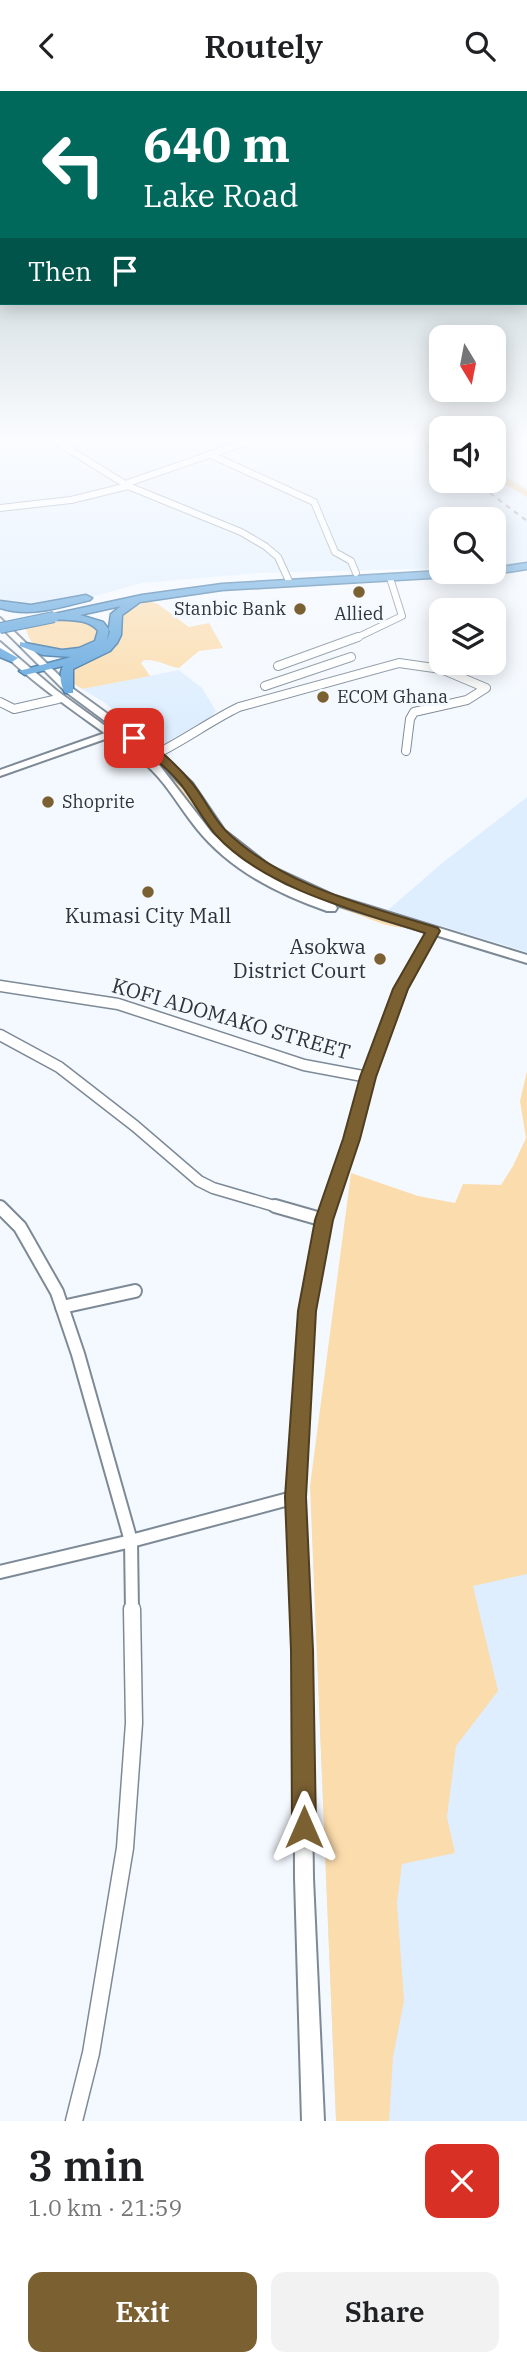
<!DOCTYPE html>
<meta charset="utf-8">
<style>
:root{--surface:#fff;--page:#f2f2f2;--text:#202124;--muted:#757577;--accent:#7b6032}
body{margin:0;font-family:"IBM Plex Serif",serif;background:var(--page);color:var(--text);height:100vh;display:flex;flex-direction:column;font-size:26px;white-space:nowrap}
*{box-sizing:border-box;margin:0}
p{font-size:23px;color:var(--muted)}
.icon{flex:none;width:38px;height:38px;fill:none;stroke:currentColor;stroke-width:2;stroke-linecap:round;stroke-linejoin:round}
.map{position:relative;height:2030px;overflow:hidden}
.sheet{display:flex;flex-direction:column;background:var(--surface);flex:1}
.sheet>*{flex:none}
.banner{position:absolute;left:0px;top:0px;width:528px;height:214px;box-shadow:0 4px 18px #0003;background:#00695c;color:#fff;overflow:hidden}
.needle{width:46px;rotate:170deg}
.fabs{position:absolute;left:429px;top:234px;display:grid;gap:14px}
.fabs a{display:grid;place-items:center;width:77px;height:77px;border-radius:14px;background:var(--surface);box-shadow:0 4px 18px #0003;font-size:35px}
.pin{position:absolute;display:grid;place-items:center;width:60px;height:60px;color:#fff;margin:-30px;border-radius:14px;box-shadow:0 4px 10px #0006}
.me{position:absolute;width:77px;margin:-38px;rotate:0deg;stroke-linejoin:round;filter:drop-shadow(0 0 5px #0008)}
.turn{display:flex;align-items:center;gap:24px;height:147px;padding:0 28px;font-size:32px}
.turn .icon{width:91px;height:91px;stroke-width:2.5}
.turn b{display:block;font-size:49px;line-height:60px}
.then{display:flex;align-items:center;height:66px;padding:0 28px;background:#0003;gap:14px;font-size:26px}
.round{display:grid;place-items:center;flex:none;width:74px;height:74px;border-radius:14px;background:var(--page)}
.head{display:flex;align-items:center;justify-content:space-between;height:119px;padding:0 28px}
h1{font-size:42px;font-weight:600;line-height:52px}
.primary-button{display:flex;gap:14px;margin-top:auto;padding:14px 28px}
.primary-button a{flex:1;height:80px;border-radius:14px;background:var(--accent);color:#fff;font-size:28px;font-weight:600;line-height:80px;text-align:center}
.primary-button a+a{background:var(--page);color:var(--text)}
header{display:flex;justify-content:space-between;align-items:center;height:91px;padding:0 28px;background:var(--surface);font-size:32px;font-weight:600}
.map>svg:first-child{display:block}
.built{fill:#deeefe}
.green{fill:#fbdcac}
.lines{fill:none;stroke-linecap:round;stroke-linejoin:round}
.river{fill:#ecc587;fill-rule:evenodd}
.minor-far4-casing{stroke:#7d8a96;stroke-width:8}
.minor-far3-casing{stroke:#7d8a96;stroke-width:10}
.minor-far2-casing{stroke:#7d8a96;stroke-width:13}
.minor-far1-casing{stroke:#7d8a96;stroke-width:16}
.minor-casing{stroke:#7d8a96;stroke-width:19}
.tertiary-casing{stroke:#7d8a96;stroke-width:4}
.secondary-casing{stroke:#7d8a96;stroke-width:4}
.trunk-casing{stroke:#326d9d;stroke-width:3}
.minor-far4{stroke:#fff;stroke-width:6}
.minor-far3{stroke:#fff;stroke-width:8}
.minor-far2{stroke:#fff;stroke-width:10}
.minor-far1{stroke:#fff;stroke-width:12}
.minor{stroke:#fff;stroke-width:16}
.tertiary{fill:#fff;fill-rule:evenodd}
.secondary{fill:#fff;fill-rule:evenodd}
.trunk{fill:#5ca3dc;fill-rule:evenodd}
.rail{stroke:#888e93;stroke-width:2;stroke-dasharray:5 5;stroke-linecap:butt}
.trunk-bridge-casing{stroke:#326d9d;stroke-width:12;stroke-linecap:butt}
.trunk-bridge{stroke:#5ca3dc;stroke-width:10}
.route{fill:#7b6032;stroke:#503e20;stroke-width:2}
.poi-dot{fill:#7b6032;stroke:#f4f9ff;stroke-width:2.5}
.labels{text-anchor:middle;stroke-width:6;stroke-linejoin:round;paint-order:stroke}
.far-poi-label{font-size:18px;fill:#2e3439;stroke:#f4f9ff;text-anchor:start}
.poi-label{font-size:21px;fill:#2e3439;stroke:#f4f9ff}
.street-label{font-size:21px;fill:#2e3439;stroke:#f4f9ff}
</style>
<header><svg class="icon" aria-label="back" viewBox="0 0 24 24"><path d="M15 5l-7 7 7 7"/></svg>Routely<svg class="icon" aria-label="search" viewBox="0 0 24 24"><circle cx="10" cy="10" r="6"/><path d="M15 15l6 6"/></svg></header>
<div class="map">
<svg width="527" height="2030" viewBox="0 0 527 2030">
<rect width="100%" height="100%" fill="#f4f9ff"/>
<!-- built -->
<g class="built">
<path d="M 0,349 L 441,349 L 441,390 L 494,390 L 494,377 L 527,397 L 527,472 L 494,474 L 494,429 L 441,429 L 441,477 L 258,482 L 142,492 L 72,511 L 36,515 L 0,510 Z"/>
<path d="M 179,579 L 202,597 L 216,620 L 208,630 L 195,640 L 157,657 L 104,611 L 82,598 Z"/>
<path d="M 527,706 L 527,861 L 388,819 L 441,773 Z"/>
<path d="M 527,1434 L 527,2030 L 336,2030 L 312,1437 Z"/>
</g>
<!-- green -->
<g class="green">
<path d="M 147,510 L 158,513 L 189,536 L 209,532 L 223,557 L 199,560 L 179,577 C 166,575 158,568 144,569 L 141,572 L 150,585 L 82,598 L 71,591 L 71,578 L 116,553 L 120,547 L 121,524 Z"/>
<path d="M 58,528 L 86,530 L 99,539 L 98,548 C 82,561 55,565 35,554 C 29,550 27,541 25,535 Z"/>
<path d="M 163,678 L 190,703 L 221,746 L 258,776 L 406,833 L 408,836 C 393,839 371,828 356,823 C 299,805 240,778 202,730 C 188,713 178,694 163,678 Z"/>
<path d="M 527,980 L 527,1483 L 473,1495 L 498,1600 L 456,1655 L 447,1726 L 455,1762 L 402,1773 L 397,1812 L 404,1910 L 393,1966 L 389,2030 L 336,2030 L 310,1395 L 351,1082 L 418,1105 L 455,1112 L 463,1093 L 501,1094 L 513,1075 L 526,1047 L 520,1010 Z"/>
</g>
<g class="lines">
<!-- river -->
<path class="river" d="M 494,380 L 527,399 L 527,406 L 494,387 Z"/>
<!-- minor-far4 casing -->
<g class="minor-far4-casing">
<g id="minor-far4">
<path d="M 54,349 L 128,395 L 241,441 L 265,455 L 278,466 L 289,490"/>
<path d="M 209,363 L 314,411 L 335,461 L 351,470 L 356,482"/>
<path d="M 125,393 L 252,349"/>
<path d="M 0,417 L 71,409 L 128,395"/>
<path d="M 354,548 L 402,525 L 390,487"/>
</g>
</g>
<!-- minor-far3 casing -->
<g class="minor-far3-casing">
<g id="minor-far3">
<path d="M 278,575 L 358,546"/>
<path d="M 265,595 L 351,566"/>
<path d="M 0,611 L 14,618 L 58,608"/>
<path d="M 156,663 C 185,649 210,630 239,616 L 399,572 L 441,578 L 486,597 L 467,609 L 414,621 L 410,628 L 406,660"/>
</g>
</g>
<!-- minor-far2 casing -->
<g class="minor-far2-casing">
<g id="minor-far2">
<path d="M 0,895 L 118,913 L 304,974 L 368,986"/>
<path d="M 0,944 L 59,976 L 135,1035 L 199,1090 L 213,1097 L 281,1117"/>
</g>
</g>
<!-- minor-far1 casing -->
<g class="minor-far1-casing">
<g id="minor-far1">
<path d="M 275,1115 L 324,1129"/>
<path d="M 0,1116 L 20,1136 L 57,1201 L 78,1263 L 131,1450 L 132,1520"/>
<path d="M 62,1216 L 135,1200"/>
<path d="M 0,1481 L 131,1450 L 296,1406"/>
</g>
</g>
<!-- minor casing -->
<g class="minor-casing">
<path id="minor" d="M 74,2030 L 91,1962 L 125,1757 L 134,1632 L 132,1518"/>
</g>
<!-- tertiary casing -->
<g class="tertiary-casing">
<g id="tertiary">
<path d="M 122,636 L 126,639 L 125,641 L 0,685 L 0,679 Z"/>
<path d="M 433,837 L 438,840 L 407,897 L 374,986 L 357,1048 L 331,1129 L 314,1220 L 304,1406 L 310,1559 L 313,1787 L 324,2030 L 302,2030 L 295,1787 L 294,1559 L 288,1406 L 300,1220 L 317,1129 L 345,1048 L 362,986 L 395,897 L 428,840 Z"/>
</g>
</g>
<!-- secondary casing -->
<g class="secondary-casing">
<g id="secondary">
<path d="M 0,527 L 72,597 L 160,661 L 192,692 L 224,739 L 270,775 L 335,805 L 527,864 L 527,872 L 327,811 L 262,781 L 216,743 L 184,696 L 152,665 L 66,601 L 0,535 Z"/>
<path d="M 0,551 L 56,599 L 160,675 L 212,742 L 239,766 L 285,794 L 335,814 L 337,817 L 335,820 L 327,820 C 278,803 230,779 197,738 C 179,716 166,690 143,671 C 96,633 43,603 0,559 Z"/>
</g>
</g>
<!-- trunk casing -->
<g class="trunk-casing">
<g id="trunk">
<path d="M 527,472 L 527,478 L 494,483 L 489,481 L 494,481 L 494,477 Z"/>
<path d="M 441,480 L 488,481 L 483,484 L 222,499 L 140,511 L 122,524 L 121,544 L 117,552 L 110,560 L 73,578 L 73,602 L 65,602 C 60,593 59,583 63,575 L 25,584 L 19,580 L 71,566 L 43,564 L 20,555 L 20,551 L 62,559 L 79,557 L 95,550 L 98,540 C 88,526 64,530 50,528 L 50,524 L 54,523 L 142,504 L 222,493 ZM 121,515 L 111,523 L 107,550 L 110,540 L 103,531 L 80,524 Z"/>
<path d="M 86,504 L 92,507 L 90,509 C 61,516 29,527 0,517 L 0,510 L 31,514 Z"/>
<path d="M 0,557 L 18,567 L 12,571 L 0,566 Z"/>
</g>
</g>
<!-- minor-far4 -->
<use href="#minor-far4" class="minor-far4"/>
<!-- minor-far3 -->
<use href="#minor-far3" class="minor-far3"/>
<!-- minor-far2 -->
<use href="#minor-far2" class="minor-far2"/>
<!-- minor-far1 -->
<use href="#minor-far1" class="minor-far1"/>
<!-- minor -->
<use href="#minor" class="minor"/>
<!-- tertiary -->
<use href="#tertiary" class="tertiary"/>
<!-- secondary -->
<use href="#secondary" class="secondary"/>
<!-- trunk -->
<use href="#trunk" class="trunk"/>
<!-- rail -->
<g class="rail">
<path d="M 418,349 L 441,366"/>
<path d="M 474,390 L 527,430"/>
</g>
<!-- trunk-bridge casing -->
<g class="trunk-bridge-casing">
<path id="trunk-bridge" d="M 0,537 L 54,526"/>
</g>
<!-- trunk-bridge -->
<use href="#trunk-bridge" class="trunk-bridge"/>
</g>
<!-- sky -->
<linearGradient id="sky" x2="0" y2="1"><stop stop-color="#a9bbc1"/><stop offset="0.55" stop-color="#fafcff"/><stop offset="1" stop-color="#fafcff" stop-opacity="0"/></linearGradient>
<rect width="527" height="633" fill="url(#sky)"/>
<!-- route -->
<path class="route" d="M 130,645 C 146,642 181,679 192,692 C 204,706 212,726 226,740 C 283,795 364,814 438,837 L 440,840 L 408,898 L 376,986 L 360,1048 L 333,1129 L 316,1220 L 306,1406 L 313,1559 L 316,1736 L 312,1745 L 304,1748 L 295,1745 L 292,1736 L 291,1559 L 285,1406 L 298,1220 L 315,1129 L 343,1048 L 360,986 L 393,898 L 425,842 C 359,821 263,797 215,743 C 204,730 195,713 185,699 C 171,679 150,664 130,650 Z"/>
<!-- markers -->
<g class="poi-dot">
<circle cx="359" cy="501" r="7"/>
<circle cx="300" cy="518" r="7"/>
<circle cx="323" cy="606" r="7"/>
<circle cx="48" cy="711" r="7"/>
<circle cx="148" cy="801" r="7"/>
<circle cx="380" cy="868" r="7"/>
</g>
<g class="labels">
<!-- far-poi labels -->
<g class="far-poi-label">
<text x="286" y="524" text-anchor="end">Stanbic Bank</text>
<text x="359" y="529" text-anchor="middle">Allied</text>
<text x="337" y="612">ECOM Ghana</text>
<text x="62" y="717">Shoprite</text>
</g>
<!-- poi labels -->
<g class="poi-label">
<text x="148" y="832">Kumasi City Mall</text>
<text x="366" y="863" text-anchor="end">Asokwa<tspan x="366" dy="24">District Court</tspan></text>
</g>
<!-- street labels -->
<g class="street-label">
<text transform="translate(231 928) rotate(16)" y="7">KOFI ADOMAKO STREET</text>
</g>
</g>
</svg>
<div class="fabs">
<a><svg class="needle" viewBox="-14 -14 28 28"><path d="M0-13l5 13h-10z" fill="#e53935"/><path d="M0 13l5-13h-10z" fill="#757577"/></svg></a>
<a><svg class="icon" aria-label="sound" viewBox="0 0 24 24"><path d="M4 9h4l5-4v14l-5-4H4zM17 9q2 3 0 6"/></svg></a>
<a><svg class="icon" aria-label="search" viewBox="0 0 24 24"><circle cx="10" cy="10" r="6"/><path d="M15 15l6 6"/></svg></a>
<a><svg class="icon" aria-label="layers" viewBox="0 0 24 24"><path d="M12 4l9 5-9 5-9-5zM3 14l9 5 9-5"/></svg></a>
</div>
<div class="pin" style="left:134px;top:647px;background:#d93025"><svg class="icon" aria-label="arrive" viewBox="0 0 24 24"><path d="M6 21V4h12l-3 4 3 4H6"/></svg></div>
<svg class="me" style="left:304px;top:1736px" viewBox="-20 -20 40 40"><path d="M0-17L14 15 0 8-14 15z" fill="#7b6032" stroke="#fff" stroke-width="4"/></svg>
<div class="banner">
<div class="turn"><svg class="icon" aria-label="left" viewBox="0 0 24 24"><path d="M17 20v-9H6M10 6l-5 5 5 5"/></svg><div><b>640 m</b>Lake Road</div></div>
<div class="then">Then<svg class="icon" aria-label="arrive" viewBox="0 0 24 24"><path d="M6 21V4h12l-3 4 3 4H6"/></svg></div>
</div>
</div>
<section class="sheet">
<div class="head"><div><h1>3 min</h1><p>1.0 km · 21:59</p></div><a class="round" style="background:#d93025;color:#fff"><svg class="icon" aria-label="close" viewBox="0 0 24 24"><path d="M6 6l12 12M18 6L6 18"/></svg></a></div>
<div class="primary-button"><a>Exit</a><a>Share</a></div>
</section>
